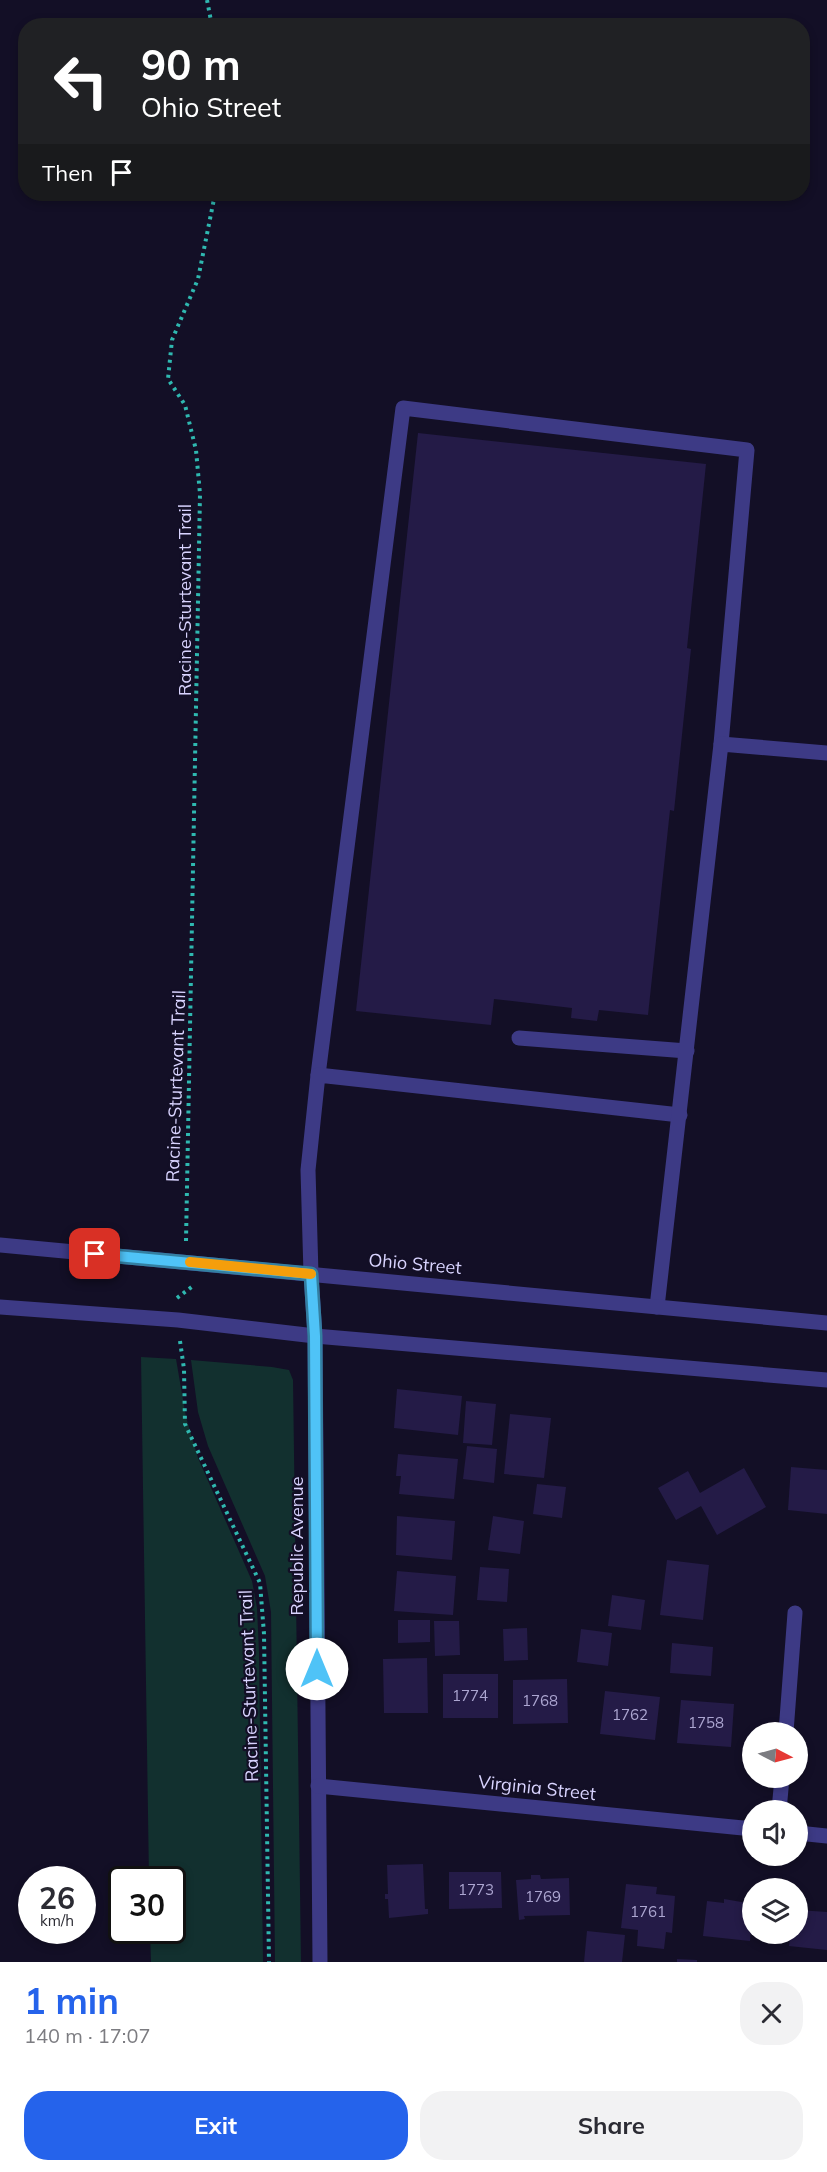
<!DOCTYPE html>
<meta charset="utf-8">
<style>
:root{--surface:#fff;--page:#f2f2f3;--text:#2b2b33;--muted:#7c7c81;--accent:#2563eb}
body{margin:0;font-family:Mulish,sans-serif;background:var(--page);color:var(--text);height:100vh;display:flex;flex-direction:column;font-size:22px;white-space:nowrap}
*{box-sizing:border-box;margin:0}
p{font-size:20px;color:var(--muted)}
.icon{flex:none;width:33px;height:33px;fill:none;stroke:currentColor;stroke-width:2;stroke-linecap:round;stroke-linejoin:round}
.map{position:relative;height:1962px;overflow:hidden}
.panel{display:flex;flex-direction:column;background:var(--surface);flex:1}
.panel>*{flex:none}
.top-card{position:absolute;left:18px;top:18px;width:792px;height:183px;border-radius:24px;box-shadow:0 3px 9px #0003;background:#202124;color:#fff;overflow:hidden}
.needle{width:39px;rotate:96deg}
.buttons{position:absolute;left:742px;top:1722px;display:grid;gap:12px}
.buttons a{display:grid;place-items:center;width:66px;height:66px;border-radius:50%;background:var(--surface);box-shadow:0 3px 9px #0003;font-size:30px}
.speed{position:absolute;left:18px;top:1866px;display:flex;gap:12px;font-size:30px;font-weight:700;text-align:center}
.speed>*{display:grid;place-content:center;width:78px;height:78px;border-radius:50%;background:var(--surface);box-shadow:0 3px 9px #0003;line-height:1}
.speed small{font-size:15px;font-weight:400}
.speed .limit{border:3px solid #111;border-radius:9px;background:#fff;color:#111}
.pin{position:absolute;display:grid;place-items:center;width:51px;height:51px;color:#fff;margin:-26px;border-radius:12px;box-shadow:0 3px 9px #0006}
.me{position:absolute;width:66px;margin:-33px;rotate:0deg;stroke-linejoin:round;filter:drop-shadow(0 0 4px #0008)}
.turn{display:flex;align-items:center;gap:21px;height:126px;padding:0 24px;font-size:27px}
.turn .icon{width:78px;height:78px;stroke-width:2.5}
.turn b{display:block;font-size:42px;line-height:51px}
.then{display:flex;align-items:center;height:57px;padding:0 24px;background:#0003;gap:12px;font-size:22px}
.round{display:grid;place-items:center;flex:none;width:63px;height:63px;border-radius:24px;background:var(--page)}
.summary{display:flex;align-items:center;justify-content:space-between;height:102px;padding:0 24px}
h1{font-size:36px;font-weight:700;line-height:45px;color:var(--accent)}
.primary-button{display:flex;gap:12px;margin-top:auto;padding:12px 24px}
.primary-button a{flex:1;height:69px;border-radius:24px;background:var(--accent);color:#fff;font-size:24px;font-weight:700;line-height:69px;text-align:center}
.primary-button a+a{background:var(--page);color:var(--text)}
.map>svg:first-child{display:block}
.green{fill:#12302f}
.building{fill:#241b47}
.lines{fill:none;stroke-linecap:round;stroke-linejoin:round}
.path{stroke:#2fb8b0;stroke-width:4;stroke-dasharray:3 4.5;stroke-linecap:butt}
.service{stroke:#3d3a85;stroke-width:15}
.minor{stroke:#3d3a85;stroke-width:15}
.tertiary{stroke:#3d3a85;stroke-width:15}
.route-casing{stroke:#337fa1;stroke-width:15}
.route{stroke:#4fc3f7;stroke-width:10}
.slow{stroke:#f59e0b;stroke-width:10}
.labels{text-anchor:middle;stroke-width:4.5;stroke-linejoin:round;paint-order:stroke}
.number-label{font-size:15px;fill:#aca6d1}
.street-label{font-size:18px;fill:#d9d4ff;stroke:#130f26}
</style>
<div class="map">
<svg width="827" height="1962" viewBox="0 0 827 1962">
<rect width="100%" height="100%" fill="#130f26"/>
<!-- green -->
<g class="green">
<path d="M 141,1357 L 176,1359 L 186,1417 L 198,1458 L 252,1581 L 257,1608 L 259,1652 L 263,1962 L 151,1962 L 150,1931 L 172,1930 L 172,1880 L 149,1879 Z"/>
<path d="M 191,1360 L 272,1367 L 289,1370 L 293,1380 L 301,1962 L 275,1962 L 271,1612 L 265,1576 L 208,1446 L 198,1412 Z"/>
</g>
<!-- building -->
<g class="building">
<path d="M 418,433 L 706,464 L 687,648 L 691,649 L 674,811 L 670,810 L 648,1015 L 599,1010 L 597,1021 L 571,1018 L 572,1008 L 494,999 L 491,1025 L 356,1011 Z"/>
<path d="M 397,1389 L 462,1396 L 458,1435 L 394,1428 Z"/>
<path d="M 466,1401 L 496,1404 L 492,1445 L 463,1443 Z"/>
<path d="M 510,1414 L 551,1418 L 544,1478 L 504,1474 Z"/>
<path d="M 467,1446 L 497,1449 L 494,1483 L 463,1479 Z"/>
<path d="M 398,1454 L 458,1459 L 454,1499 L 399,1494 L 401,1476 L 396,1476 Z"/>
<path d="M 791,1467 L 827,1470 L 827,1514 L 788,1510 Z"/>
<path d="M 744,1468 L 766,1507 L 717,1535 L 701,1506 L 676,1520 L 658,1488 L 688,1471 L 700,1493 Z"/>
<path d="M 537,1484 L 566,1487 L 562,1518 L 533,1514 Z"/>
<path d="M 397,1516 L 455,1521 L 452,1560 L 396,1555 Z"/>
<path d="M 493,1516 L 524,1521 L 520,1554 L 488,1550 Z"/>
<path d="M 667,1560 L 709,1565 L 703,1620 L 660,1615 Z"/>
<path d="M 480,1567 L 509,1569 L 507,1602 L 477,1600 Z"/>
<path d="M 397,1571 L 456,1576 L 453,1615 L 394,1611 Z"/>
<path d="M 612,1595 L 645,1600 L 641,1630 L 608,1626 Z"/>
<path d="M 398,1620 L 430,1620 L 430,1642 L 398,1643 Z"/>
<path d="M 434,1621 L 459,1621 L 460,1655 L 435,1656 Z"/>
<path d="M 527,1628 L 528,1660 L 504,1661 L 503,1629 Z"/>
<path d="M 581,1629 L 612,1633 L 608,1666 L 577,1662 Z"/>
<path d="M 672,1643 L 713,1647 L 711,1676 L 670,1673 Z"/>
<path d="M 427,1658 L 428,1713 L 384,1713 L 383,1659 Z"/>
<rect x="443" y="1674" width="55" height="44"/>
<path d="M 567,1679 L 568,1723 L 513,1724 L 513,1680 Z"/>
<path d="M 605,1691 L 660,1697 L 655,1740 L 600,1734 Z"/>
<path d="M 681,1700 L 734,1704 L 731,1747 L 677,1743 Z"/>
<path d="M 423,1864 L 425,1909 L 428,1909 L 428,1914 L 389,1918 L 388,1899 L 385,1899 L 385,1894 L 388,1894 L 387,1865 Z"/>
<path d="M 449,1872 L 501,1872 L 502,1908 L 449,1909 Z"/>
<path d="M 531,1875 L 540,1875 L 541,1879 L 569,1878 L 570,1915 L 524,1916 L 525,1919 L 519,1920 L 516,1880 L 531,1879 Z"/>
<path d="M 626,1884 L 657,1887 L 656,1894 L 675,1896 L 672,1933 L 666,1932 L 664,1949 L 637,1946 L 638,1930 L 621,1928 Z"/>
<path d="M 724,1899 L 753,1904 L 750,1941 L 703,1936 L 707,1901 L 724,1903 Z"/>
<path d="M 798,1910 L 827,1912 L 827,1950 L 789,1946 L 791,1934 L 798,1934 Z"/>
<path d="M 587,1931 L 625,1935 L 622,1962 L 584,1962 Z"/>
<path d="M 677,1959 L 697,1960 L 697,1962 L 677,1962 Z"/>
</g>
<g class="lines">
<!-- path -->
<g class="path">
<path d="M 207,0 L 212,26"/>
<path d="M 186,1241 L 200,494 L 196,450 L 185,405 L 168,379 L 172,340 L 198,279 L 215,194"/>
<path d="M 177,1298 L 193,1286"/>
<path d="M 180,1341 L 184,1369 L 185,1424 L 260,1583 L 264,1634 L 269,1962"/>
</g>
<!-- service -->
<g class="service">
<path d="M 519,1038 L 687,1051"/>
<path d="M 318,1075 L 403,408 L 747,450 L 721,744"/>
<path d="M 311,1274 L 308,1170 L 318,1075 L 680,1115"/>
<path d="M 657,1307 L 721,744 L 827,753"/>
</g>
<!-- minor -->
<g class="minor">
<path d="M 311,1274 L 315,1336 L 320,1962"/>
<path d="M 786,1732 L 795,1613"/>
<path d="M 318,1786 L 753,1829"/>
<path d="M 779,1810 L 782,1778"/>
<path d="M 798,1833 L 827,1836"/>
</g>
<!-- tertiary -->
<g class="tertiary">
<path d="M 0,1245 L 827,1323"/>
<path d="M 0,1307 L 178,1320 L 315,1336 L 827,1380"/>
</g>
</g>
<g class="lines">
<!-- route casing -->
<g class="route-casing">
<path id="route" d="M 95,1254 L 311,1274 L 315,1336 L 317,1669"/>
</g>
<!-- route -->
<use href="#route" class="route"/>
<!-- slow -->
<path class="slow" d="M 190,1262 L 311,1274"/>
</g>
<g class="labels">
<!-- number labels -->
<g class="number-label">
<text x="470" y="1701">1774</text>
<text x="540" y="1706">1768</text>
<text x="630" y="1720">1762</text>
<text x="706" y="1728">1758</text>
<text x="476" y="1895">1773</text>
<text x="543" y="1902">1769</text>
<text x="648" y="1917">1761</text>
</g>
<!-- street labels -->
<g class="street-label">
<text transform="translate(185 600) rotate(-90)" y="6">Racine-Sturtevant Trail</text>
<text transform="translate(176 1086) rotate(-88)" y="6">Racine-Sturtevant Trail</text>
<text transform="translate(415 1264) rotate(5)" y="6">Ohio Street</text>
<text transform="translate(297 1546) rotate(-90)" y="6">Republic Avenue</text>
<text transform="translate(249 1686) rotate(-92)" y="6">Racine-Sturtevant Trail</text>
<text transform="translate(537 1788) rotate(6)" y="6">Virginia Street</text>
</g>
</g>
</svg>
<div class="buttons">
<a><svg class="needle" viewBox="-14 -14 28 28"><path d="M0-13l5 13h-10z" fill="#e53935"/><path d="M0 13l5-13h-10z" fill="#7c7c81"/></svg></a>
<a><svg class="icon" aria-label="sound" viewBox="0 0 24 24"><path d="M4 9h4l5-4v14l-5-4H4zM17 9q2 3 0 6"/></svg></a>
<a><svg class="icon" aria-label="layers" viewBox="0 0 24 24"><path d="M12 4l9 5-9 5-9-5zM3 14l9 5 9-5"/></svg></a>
</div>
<div class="speed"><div>26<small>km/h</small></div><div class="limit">30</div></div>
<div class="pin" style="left:95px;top:1254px;background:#d93025"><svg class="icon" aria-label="arrive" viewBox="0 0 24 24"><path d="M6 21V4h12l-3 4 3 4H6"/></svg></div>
<svg class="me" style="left:317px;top:1669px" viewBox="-20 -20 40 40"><circle r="19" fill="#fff"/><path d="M0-13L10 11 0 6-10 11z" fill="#4fc3f7"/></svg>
<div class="top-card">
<div class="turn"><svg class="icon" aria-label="left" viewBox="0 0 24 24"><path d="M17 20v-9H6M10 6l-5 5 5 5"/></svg><div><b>90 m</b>Ohio Street</div></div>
<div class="then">Then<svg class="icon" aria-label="arrive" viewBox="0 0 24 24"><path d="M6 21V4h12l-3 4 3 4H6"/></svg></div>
</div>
</div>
<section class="panel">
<div class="summary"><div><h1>1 min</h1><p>140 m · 17:07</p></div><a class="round"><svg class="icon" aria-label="close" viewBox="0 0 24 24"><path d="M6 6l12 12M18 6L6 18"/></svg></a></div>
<div class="primary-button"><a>Exit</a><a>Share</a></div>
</section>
